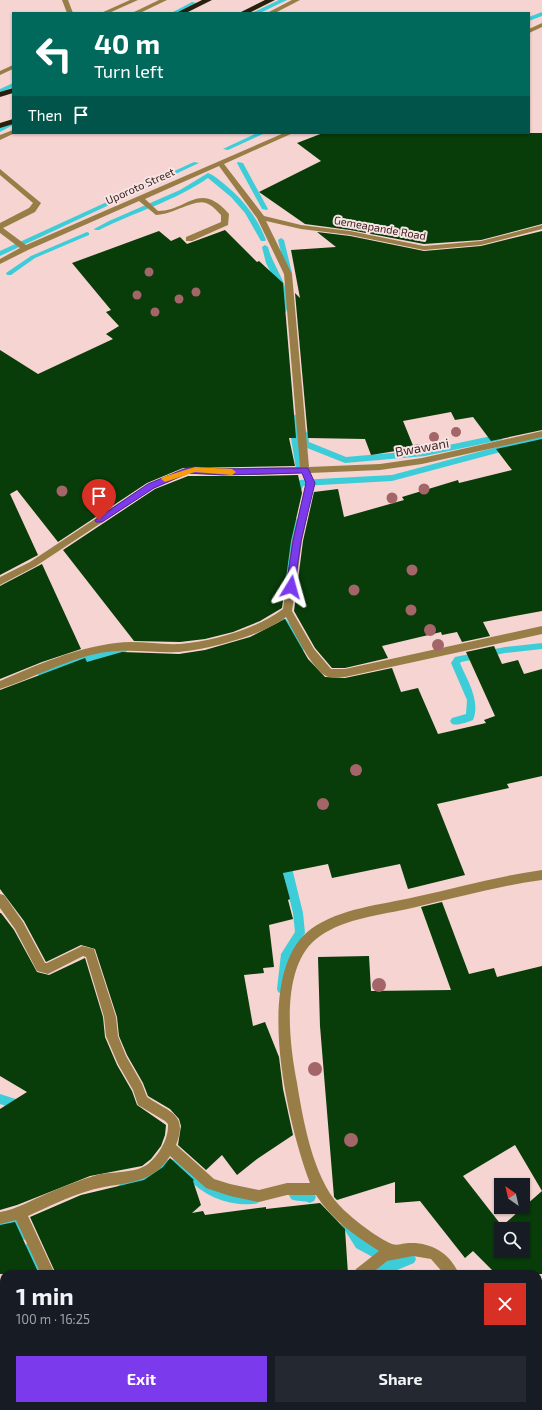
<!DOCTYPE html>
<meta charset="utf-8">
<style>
:root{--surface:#171b24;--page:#242831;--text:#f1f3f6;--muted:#9ea1a6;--accent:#7c3aed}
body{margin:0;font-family:"Exo 2",sans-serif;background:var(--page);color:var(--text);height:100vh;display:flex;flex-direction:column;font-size:15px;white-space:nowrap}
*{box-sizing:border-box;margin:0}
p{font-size:13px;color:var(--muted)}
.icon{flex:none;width:22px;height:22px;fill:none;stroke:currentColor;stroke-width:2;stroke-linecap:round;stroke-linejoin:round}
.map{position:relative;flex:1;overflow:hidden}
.side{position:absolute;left:0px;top:1270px;width:542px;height:140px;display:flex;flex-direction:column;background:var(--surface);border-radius:12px 12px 0 0;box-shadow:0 1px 3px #0004}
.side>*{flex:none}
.guide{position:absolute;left:12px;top:12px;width:518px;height:122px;border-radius:0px;box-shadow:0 1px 3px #0004;background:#00695c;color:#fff;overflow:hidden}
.needle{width:26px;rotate:326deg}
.buttons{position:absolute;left:494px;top:1178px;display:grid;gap:8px}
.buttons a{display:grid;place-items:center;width:36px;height:36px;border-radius:0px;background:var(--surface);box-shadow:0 1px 3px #0004;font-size:20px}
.pin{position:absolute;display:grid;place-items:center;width:34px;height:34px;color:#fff;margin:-41px -17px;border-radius:50% 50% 50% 0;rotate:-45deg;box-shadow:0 0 4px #0007}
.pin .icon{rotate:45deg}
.me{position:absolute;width:44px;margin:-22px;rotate:8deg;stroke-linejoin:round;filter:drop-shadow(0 0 3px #0008)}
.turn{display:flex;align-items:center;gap:14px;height:84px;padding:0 16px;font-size:18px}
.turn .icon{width:52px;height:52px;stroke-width:2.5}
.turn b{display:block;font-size:28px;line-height:34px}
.then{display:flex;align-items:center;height:38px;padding:0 16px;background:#0003;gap:8px;font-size:15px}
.round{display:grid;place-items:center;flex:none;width:42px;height:42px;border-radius:0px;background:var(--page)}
.headline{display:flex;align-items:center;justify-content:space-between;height:68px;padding:0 16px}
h1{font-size:24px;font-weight:700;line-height:30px}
.button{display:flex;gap:8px;margin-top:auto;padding:8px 16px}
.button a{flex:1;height:46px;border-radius:0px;background:var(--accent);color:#fff;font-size:16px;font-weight:700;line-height:46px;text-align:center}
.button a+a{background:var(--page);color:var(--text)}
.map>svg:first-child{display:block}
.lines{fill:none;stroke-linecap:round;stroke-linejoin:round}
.stream{fill:#3dcdd9;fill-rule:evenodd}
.building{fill:#083c09;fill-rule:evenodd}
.minor{fill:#997d47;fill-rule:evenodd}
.highway{fill:#29200c;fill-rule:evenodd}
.tree{fill:#a46568}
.route{fill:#7c3aed;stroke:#51269a}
.slow{fill:#f59e0b}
.labels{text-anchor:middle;stroke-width:4;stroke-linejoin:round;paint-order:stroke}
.far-street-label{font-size:11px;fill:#422422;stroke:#f6e5e4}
.street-label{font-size:13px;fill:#422422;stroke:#f6e5e4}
</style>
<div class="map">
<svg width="542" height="1410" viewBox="0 0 542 1410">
<rect width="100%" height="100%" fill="#f5d4d1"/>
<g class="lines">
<!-- stream -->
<g class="stream">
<path d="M 279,0 L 287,0 L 260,13 L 252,13 Z"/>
<path d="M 192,2 L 197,3 L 178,13 L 171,13 Z"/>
<path d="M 542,12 L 542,16 L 529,21 L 529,17 Z"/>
<path d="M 13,83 L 13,87 L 0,93 L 0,89 Z"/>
<path d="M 9,123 L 13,123 L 13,125 L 0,132 L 0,127 Z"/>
<path d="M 257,133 L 265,133 L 228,150 L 223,149 Z"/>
<path d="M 194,162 L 199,163 L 0,256 L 0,251 Z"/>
<path d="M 238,162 L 243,163 L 268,209 L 267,210 L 262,209 L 237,163 Z"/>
<path d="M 208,173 C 214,175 219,180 223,183 C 243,199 257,217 266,240 L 265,241 L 261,241 L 245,213 L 231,197 L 208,178 C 175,201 135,212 99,230 L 95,230 L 94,229 L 109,221 L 180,190 Z"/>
<path d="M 87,232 L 89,233 L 89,235 L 35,258 L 11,275 L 7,275 L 6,273 L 31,256 Z"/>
<path d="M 281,238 L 284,240 L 292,273 L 289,275 L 286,273 L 278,240 Z"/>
<path d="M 265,245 L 268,247 C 273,268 294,289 286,312 L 280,312 L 279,310 L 279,289 L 266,263 L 262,247 Z"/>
<path d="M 296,414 L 300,417 L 299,438 L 304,469 L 300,472 L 296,469 L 291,438 L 292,417 Z"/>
<path d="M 304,430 L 308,433 L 309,442 L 346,457 L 425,450 L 501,434 L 505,437 L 501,440 L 425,456 L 345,463 L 302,446 L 300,433 Z"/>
<path d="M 542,435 L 542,441 L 392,481 L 303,486 L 299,497 L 296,498 L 292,495 L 296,483 L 300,480 L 392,475 Z"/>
<path d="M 295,518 L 299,521 C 298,532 294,577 284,580 L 280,577 L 286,557 L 291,521 Z"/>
<path d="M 283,618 L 286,619 L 289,623 L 294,624 L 304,649 L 303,651 L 297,651 L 289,631 L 285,630 L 279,621 L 280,619 Z"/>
<path d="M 542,643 L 542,649 L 505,653 L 461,662 L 460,663 C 467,680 481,701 473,720 C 467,722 458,726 452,724 L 450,721 L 452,718 L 466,714 L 467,700 L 451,663 L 455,657 L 505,647 Z"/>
<path d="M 123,647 L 126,648 L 127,650 L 126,652 L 41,676 L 38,675 L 37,672 L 38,669 L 41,668 L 111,649 Z"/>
<path d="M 285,856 L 288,857 L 290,860 L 303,913 L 305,933 L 291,955 L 287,989 L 286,992 L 282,994 L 278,992 L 277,989 L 281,954 L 295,932 L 293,913 L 280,860 L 282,857 Z"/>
<path d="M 0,1094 L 25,1102 L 26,1106 L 25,1110 L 21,1111 L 0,1104 Z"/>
<path d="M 183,1159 L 187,1161 C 210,1187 219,1191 254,1193 L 258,1195 L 260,1199 L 258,1203 C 252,1205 246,1204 239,1204 C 214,1201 197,1190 181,1171 L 164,1172 L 151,1184 L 134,1186 L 121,1197 L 117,1195 L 115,1191 L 117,1187 L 128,1177 L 145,1175 L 158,1162 L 162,1160 Z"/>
<path d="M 295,1189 C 304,1189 312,1188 316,1197 L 314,1201 L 310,1203 C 304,1200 297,1202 291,1199 L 289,1195 L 291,1191 Z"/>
<path d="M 14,1211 C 22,1214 27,1227 30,1234 L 28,1238 L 24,1240 L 20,1238 L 11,1224 L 0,1228 L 0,1216 Z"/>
<path d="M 347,1218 C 356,1222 357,1234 364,1240 C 370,1245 392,1256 399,1256 C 405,1256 408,1252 414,1255 L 416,1259 L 414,1263 L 397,1270 L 388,1270 L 383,1274 L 368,1274 L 370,1270 L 380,1261 L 356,1248 L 341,1224 L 343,1220 Z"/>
<path d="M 31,1241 L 35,1243 L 37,1247 L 44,1274 L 32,1274 L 25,1247 L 27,1243 Z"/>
<path d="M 64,1406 L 76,1406 L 77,1410 L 65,1410 Z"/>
</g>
</g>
<!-- building -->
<g class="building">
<path d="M 323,133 L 542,133 L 542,224 L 481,240 L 424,244 L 350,230 L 305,224 L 259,192 L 321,161 L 297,143 Z"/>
<path d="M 225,230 L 257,262 L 259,261 L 283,283 L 296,438 L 289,438 L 295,466 L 183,468 L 147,483 L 58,542 L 17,490 L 10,494 L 38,555 L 0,575 L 0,350 L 38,374 L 113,339 L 106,334 L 119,326 L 106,312 L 111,310 L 72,263 L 159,231 L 171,241 L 180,237 L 187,244 Z"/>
<path d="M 542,231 L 542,430 L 491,441 L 473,417 L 455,420 L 451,412 L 403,421 L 414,448 L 371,455 L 365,439 L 308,438 L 295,293 L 300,298 L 291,250 L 336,247 L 317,232 L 350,236 L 424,251 L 481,246 Z"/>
<path d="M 542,439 L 542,611 L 483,622 L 490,636 L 462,642 L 457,632 L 442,635 L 441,632 L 382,646 L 388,658 L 345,668 L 332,668 L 315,648 L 294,611 L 303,541 L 314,492 L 338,489 L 344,517 L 404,500 L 402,497 L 458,480 L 459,483 L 512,470 L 496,449 Z"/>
<path d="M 298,475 L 302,493 L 291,541 L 282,608 L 260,621 L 233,632 L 205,639 L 180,642 L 134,641 L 63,550 L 155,489 L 188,476 L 255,476 Z"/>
<path d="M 42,564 L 81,649 L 42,662 L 0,679 L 0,586 Z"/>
<path d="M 285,619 L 308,659 L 325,677 L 345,678 L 392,668 L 401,692 L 418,688 L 438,734 L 486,723 L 484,720 L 495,716 L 466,652 L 494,646 L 502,664 L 518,660 L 524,674 L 542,669 L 542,776 L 507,784 L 509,788 L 437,804 L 465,875 L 408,889 L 400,864 L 332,878 L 328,864 L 283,873 L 290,899 L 288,900 L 293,919 L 269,925 L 274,967 L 263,968 L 264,973 L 244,975 L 253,1026 L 265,1022 L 279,1057 L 283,1089 L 293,1135 L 257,1159 L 237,1175 L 222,1155 L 206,1170 L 178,1145 L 181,1126 L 179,1119 L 170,1109 L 148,1096 L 143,1083 L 127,1055 L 119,1036 L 117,1017 L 95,949 L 81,945 L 46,962 L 24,921 L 0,889 L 0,690 L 85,658 L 87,662 L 122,652 L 179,654 L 205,650 L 250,637 Z"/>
<path d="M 442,902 L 469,974 L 494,968 L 497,977 L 542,966 L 542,1274 L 496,1274 L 473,1251 L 465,1258 L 420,1201 L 395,1203 L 395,1182 L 337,1200 L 334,1197 L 320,1026 L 318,957 L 369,956 L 371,991 L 451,990 L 421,907 ZM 515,1145 L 542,1191 L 502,1226 L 463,1176 ZM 501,1229 L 523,1229 L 523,1251 L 501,1251 Z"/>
<path d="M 0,913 L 1,913 L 14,930 L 37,972 L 49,975 L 85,958 L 103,1017 L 105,1037 L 117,1065 L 132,1091 L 137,1105 L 166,1125 L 165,1135 L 161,1146 L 151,1159 L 142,1166 L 90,1176 L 17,1205 L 0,1210 L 0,1109 L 27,1092 L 0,1076 Z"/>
<path d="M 170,1158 L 194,1180 L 193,1181 L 201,1205 L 192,1213 L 203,1211 L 205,1215 L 266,1207 L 266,1209 L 320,1203 L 345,1229 L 348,1274 L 56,1274 L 30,1217 L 81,1195 L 144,1180 L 163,1167 Z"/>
<path d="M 15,1222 L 39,1274 L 0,1274 L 0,1225 Z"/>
</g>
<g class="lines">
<!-- minor -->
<g class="minor">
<path d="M 62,0 L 68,0 L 73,13 L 67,13 Z"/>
<path d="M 130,0 L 138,0 L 109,13 L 101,13 Z"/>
<path d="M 159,0 L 167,0 L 140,13 L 132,13 Z"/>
<path d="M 292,0 L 300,0 L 275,13 L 267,13 Z"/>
<path d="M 542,23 L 542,27 L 529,33 L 529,29 Z"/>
<path d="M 13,65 L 13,69 L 0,75 L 0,71 Z"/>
<path d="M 13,130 L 13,133 L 15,133 L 0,140 L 0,135 Z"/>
<path d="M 284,133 L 293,133 L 224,164 L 264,216 L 301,225 L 350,231 L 424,246 L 481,241 L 542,225 L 542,229 L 481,245 L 424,250 L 350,235 L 301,229 L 266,221 L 292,274 L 309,467 L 380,464 L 422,458 L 542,431 L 542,437 L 422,464 L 380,470 L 310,473 L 314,483 L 302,541 L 292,611 L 314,649 L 331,669 L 345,669 L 542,626 L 542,634 L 345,677 C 340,677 331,679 326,676 C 312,669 294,632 286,617 C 264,635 207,650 179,652 C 152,653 127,648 100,653 C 65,660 34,678 0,689 L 0,681 C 37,665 75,648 116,643 C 137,640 158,645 180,644 C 211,642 257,629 283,609 L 292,541 L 306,483 L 302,473 L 255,475 L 188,474 L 154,488 L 36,566 L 0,585 L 0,577 L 30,562 L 148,484 L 184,469 L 300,467 L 284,274 L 257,218 L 219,166 L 145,199 L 158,211 C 188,211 199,180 229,214 L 228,225 L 192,241 L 186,241 L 186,237 L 221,222 L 221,215 C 217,211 212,205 206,203 C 194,199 172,215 156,215 L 139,201 L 28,250 L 0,264 L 0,259 L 20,248 L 0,233 L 0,223 L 29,208 L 33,203 L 0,175 L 0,169 L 41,203 L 35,212 L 3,228 L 26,245 Z"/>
<path d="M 542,870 L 542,880 C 498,886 455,898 412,908 C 381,915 346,918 320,936 C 279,964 289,1042 297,1083 C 303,1120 313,1177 339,1205 C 350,1217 377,1238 392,1244 C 397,1246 404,1243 409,1243 C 431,1242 450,1253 459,1274 L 444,1274 L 431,1259 L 413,1256 L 387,1261 L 371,1274 L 354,1274 L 356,1269 L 379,1251 C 354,1235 332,1220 316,1195 L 287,1195 L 259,1202 L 230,1196 L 206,1188 L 170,1156 C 150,1188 119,1181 88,1191 C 67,1197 48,1207 28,1216 L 55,1274 L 41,1274 L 16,1220 L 0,1224 L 0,1212 C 17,1209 30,1201 46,1194 C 62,1187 80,1180 97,1175 C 113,1171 134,1174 148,1164 C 159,1155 169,1139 168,1124 L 165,1121 L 138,1105 L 133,1090 L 118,1064 L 106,1036 L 104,1017 L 86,957 L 83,956 L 48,974 L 37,971 L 15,929 L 0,908 L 0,894 L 4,895 L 23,922 L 45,963 L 47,963 L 82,946 L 94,949 L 116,1017 L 118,1036 L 126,1056 L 142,1084 L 147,1097 C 168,1112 189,1113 176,1145 L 214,1179 L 230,1184 L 259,1190 L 287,1183 L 310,1183 C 288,1125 251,973 311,929 C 340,908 381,905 415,897 C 457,888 499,876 542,870 Z"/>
<rect x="77" y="1406" width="14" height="4"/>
<path d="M 454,1406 L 468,1406 L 469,1410 L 455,1410 Z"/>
</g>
<!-- highway -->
<g class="highway">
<path d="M 202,0 L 212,0 L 186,13 L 176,13 Z"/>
<path d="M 265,0 L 275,0 L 249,13 L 239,13 Z"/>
<path d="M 13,88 L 13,93 L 0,97 L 0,92 Z"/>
<path d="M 13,119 L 13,124 L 0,128 L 0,123 Z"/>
</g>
</g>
<!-- trees -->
<g class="tree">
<circle cx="149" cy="272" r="4.5"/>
<circle cx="196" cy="292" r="4.5"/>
<circle cx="137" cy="295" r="4.5"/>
<circle cx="179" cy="299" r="4.5"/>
<circle cx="155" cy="312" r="4.5"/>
<circle cx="456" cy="432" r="5"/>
<circle cx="434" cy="437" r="5"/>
<circle cx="418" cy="449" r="5"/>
<circle cx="424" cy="489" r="5.5"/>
<circle cx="62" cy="491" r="5.5"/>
<circle cx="392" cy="498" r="5.5"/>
<circle cx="412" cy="570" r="5.5"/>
<circle cx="354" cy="590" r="5.5"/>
<circle cx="411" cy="610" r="5.5"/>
<circle cx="430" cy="630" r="6"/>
<circle cx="438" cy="645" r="6"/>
<circle cx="356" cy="770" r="6"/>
<circle cx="323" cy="804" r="6"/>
<circle cx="379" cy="985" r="7"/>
<circle cx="315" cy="1069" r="7"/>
<circle cx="351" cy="1140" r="7"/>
</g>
<!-- route -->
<path class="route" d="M 195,467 L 223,469 L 308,468 L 315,483 L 301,541 L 294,589 L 288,589 L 286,587 L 293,541 L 306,483 L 302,473 L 223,475 L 188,473 L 154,488 L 102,522 L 96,522 L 95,520 L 148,484 L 184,469 Z"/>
<!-- slow -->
<path class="slow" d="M 195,467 L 232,469 L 236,472 L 232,475 L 195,472 L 165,482 L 161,479 L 163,477 Z"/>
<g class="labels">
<!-- far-street labels -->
<g class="far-street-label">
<text transform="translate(140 186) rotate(-24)" y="4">Uporoto Street</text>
<text transform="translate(380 228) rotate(10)" y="4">Gemeapande Road</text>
</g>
<!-- street labels -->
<g class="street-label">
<text transform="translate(422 447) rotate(-10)" y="5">Bwawani</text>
</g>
</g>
</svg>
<div class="buttons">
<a><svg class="needle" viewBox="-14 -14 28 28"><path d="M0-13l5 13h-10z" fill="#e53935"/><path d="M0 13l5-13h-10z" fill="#9ea1a6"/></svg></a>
<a><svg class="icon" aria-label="search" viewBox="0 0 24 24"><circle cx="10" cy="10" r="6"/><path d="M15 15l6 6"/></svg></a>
</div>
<div class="pin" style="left:99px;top:520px;background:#d93025"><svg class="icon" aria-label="arrive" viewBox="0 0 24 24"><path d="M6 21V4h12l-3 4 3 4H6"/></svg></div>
<svg class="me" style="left:291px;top:587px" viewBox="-20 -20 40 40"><path d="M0-17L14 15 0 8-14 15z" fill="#7c3aed" stroke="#fff" stroke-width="4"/></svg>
<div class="guide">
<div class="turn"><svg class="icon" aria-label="left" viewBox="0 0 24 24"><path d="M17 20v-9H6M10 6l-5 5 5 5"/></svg><div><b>40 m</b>Turn left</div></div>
<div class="then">Then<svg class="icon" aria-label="arrive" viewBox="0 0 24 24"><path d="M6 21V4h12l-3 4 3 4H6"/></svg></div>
</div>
<section class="side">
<div class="headline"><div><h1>1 min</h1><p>100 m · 16:25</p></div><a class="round" style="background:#d93025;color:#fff"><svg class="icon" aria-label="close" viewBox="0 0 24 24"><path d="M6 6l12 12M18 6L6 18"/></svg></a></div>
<div class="button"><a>Exit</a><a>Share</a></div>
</section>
</div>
